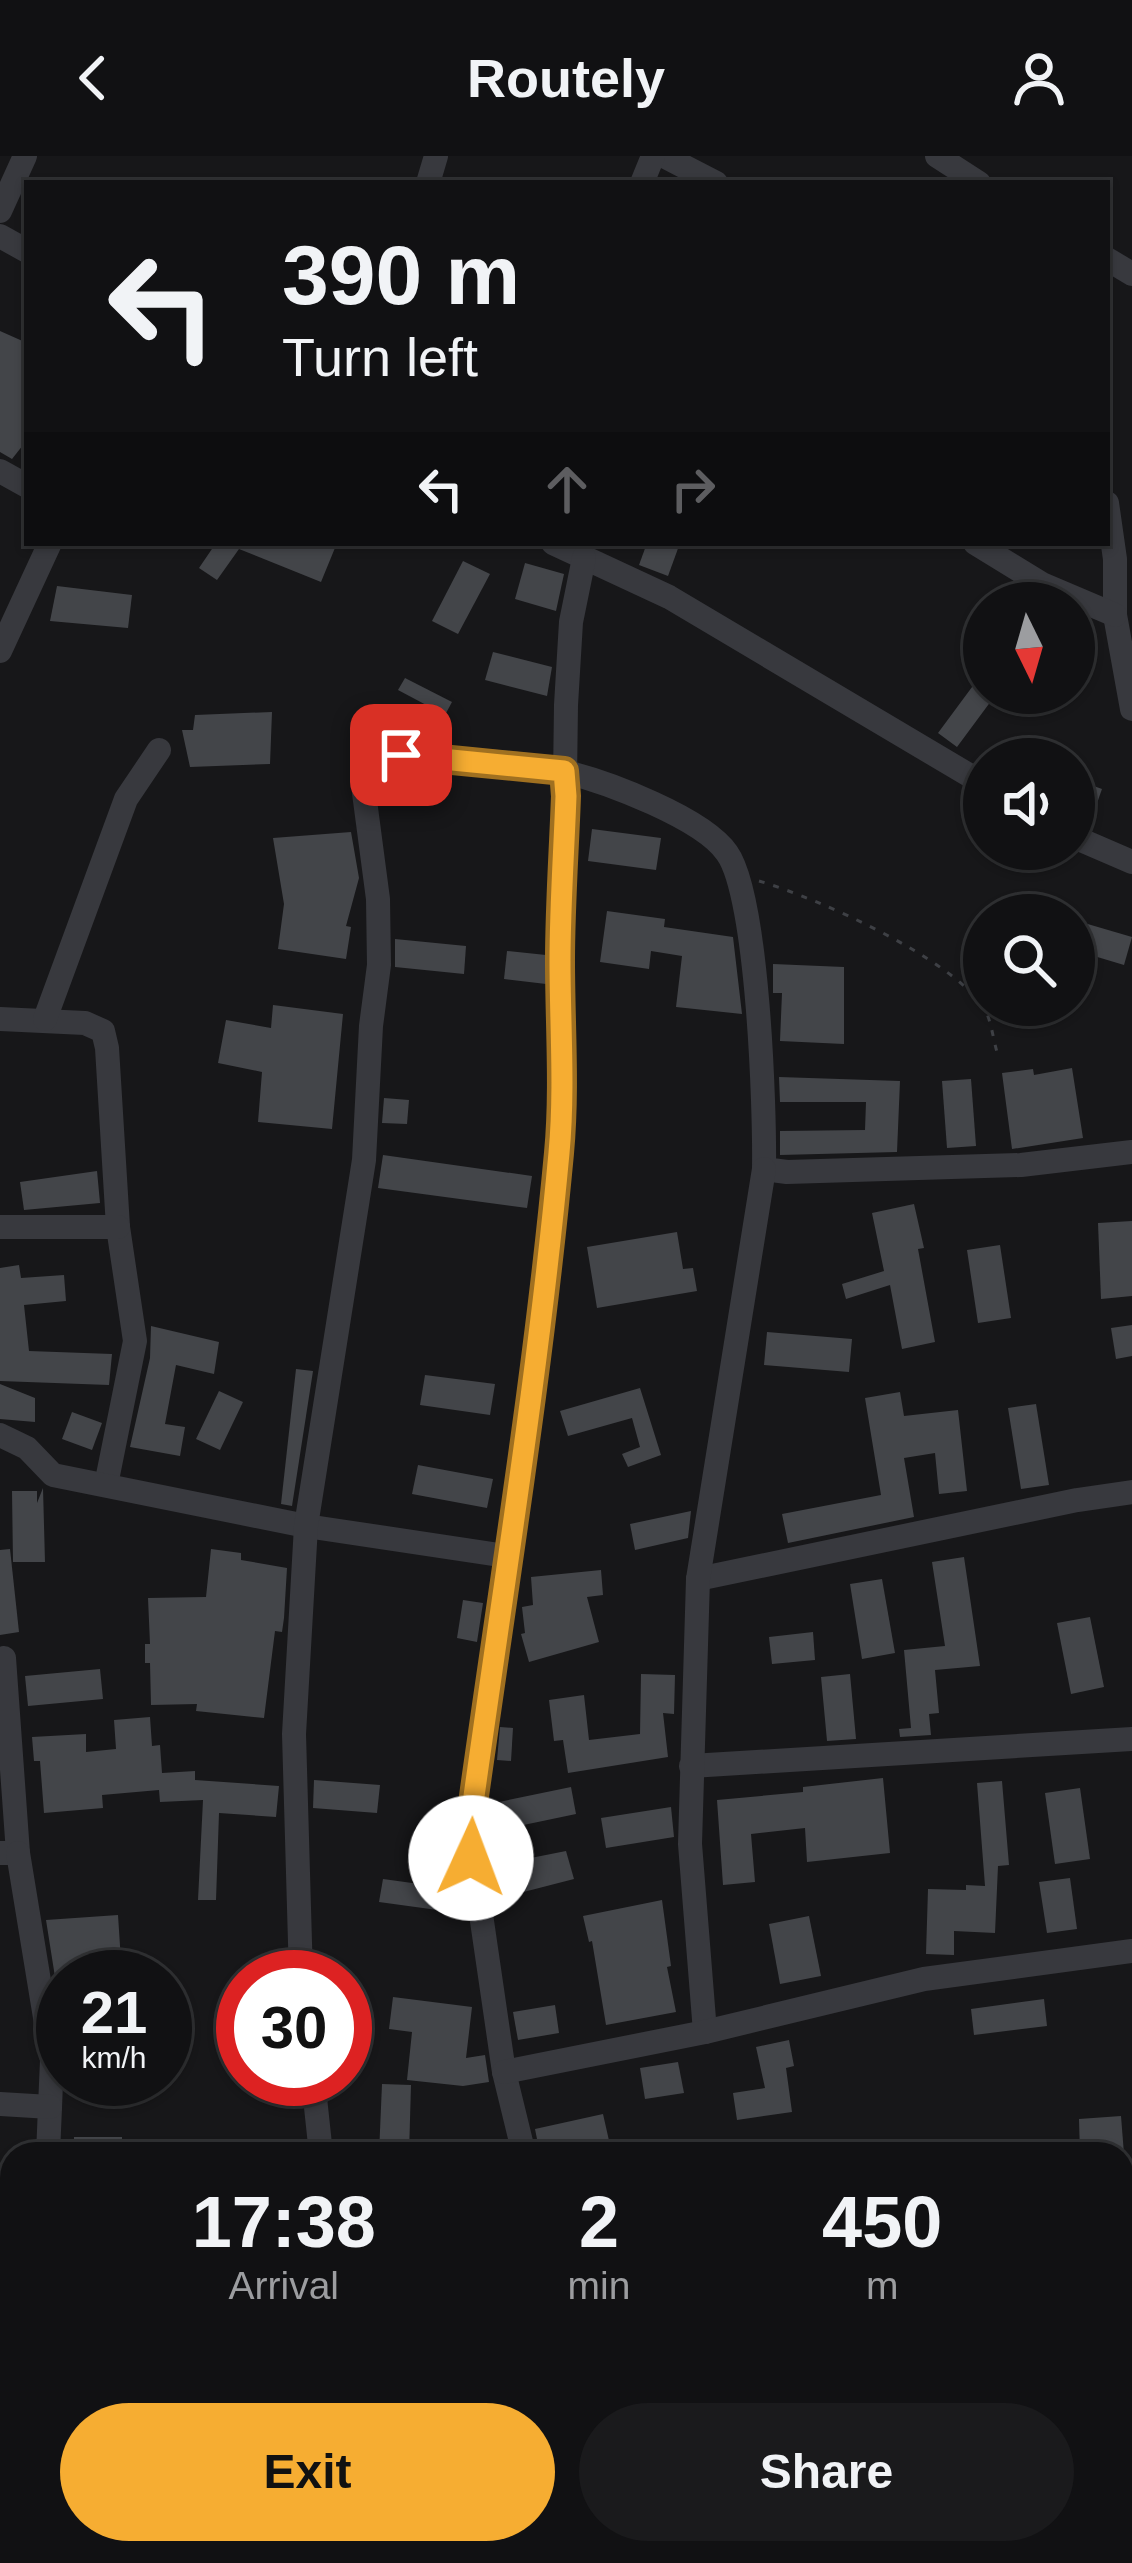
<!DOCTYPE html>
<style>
:root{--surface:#111113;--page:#1a1a1c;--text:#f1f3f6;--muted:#9c9da0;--line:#303133;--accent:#f6ad32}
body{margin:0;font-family:Arial,sans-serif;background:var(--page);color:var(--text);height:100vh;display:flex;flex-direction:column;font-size:45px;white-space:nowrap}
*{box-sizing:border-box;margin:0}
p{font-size:39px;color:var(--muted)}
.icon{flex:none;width:66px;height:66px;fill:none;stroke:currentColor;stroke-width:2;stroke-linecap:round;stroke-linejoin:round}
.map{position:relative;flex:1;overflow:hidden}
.panel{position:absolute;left:0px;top:1986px;width:1134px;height:423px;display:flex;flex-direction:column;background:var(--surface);border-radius:36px 36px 0 0;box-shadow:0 3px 9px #0004,0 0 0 3px var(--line)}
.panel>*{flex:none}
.banner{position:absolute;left:24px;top:24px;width:1086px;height:366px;border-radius:0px;box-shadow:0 3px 9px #0004,0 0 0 3px var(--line);background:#111113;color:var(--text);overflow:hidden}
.needle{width:78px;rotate:175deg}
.controls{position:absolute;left:963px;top:426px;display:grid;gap:24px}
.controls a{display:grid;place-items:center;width:132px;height:132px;border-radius:50%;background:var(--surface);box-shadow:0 3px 9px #0004,0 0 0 3px var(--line);font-size:60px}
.speed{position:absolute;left:36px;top:1794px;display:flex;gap:24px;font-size:60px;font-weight:700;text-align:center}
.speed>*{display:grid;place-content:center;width:156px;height:156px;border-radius:50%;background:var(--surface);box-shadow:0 3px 9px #0004,0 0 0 3px var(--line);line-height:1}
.speed small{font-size:30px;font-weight:400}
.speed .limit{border:18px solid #d22;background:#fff;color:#111}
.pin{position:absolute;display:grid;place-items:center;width:102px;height:102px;color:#fff;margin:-51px;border-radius:24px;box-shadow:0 6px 18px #0006}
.me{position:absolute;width:132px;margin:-66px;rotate:2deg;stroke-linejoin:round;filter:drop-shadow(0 0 9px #0008)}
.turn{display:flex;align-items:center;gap:42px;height:252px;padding:0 60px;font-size:54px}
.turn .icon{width:156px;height:156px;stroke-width:2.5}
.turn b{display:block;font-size:84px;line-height:102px}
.lanes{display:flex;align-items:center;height:114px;padding:0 60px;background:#0003;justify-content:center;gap:60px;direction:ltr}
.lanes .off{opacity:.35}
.eta{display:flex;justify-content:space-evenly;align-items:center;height:204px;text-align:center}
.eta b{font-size:72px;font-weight:700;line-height:84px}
.action{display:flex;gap:24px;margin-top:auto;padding:24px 60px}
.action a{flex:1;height:138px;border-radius:72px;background:var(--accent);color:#111;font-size:48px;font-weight:700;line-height:138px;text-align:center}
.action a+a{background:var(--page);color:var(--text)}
header{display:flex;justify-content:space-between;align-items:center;height:156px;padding:0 60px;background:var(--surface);font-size:54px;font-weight:700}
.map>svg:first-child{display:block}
.building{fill:#434549}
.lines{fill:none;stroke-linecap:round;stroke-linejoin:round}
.path{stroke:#3e4045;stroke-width:3;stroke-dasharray:6 9;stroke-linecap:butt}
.minor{stroke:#38393e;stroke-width:24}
.route-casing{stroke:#a07020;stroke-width:30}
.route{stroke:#f6ad32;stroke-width:21}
</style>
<header><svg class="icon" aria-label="back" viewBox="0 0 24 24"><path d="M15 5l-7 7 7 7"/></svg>Routely<svg class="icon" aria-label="person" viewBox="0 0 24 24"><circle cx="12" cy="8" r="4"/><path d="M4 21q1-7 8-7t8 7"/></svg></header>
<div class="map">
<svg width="1132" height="2407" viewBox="0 0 1132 2407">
<rect width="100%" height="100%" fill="#171719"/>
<!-- building -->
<g class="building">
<path d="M 0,175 L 27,187 L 27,284 L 12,303 L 0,296 Z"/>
<path d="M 216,387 L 337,387 L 321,426 L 239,393 L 217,424 L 199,412 Z"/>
<path d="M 647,387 L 680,387 L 668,420 L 639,409 Z"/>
<path d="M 463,405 L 490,418 L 458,478 L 432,465 Z"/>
<path d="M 525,407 L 564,418 L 556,455 L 515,443 Z"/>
<path d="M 57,430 L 132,439 L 128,472 L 50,465 Z"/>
<path d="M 493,496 L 552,511 L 547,540 L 485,524 Z"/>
<path d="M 405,522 L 452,546 L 445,559 L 398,534 Z"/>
<path d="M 975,527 L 984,537 L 994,541 L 957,591 L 938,577 Z"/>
<path d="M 272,556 L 270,608 L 190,611 L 182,574 L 193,574 L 195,559 Z"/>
<path d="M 1077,624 L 1102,633 L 1090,667 L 1074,662 Z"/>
<path d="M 592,673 L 661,682 L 656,714 L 588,705 Z"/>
<path d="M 351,676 L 359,722 L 346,770 L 351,771 L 346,803 L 278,793 L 284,748 L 273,682 Z"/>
<path d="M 607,755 L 665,763 L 664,771 L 733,781 L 742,858 L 676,851 L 682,800 L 651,795 L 649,813 L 600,806 Z"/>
<path d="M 1074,764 L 1132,781 L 1124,809 L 1074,794 Z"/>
<path d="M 395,783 L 466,790 L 464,818 L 395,811 Z"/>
<path d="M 507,795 L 546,799 L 546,828 L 504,823 Z"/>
<path d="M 773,808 L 844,811 L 844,888 L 780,885 L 782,837 L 773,837 Z"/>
<path d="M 273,849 L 343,858 L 332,973 L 258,966 L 262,916 L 218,907 L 226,864 L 271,872 Z"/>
<path d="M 1072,912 L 1083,982 L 1012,993 L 1002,917 L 1033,913 L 1034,919 Z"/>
<path d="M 779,921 L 900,925 L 897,996 L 780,999 L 780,975 L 865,974 L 866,946 L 780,946 Z"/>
<path d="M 971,923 L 976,990 L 947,992 L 942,925 Z"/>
<path d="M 384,942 L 409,944 L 407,968 L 382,967 Z"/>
<path d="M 383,999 L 532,1020 L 527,1052 L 378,1032 Z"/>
<path d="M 97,1015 L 100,1047 L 24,1054 L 20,1026 Z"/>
<path d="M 914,1048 L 924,1092 L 918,1093 L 935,1186 L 902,1193 L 890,1129 L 846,1143 L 842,1128 L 884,1115 L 872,1057 Z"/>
<path d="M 1132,1065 L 1132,1140 L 1101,1143 L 1098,1067 Z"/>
<path d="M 677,1076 L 683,1113 L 693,1112 L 697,1135 L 597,1152 L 587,1091 Z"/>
<path d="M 1000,1089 L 1011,1162 L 978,1167 L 967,1094 Z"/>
<path d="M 19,1109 L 21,1122 L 64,1119 L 66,1145 L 24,1149 L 29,1195 L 112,1198 L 109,1229 L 0,1225 L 0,1112 Z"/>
<path d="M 1132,1169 L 1132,1200 L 1116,1203 L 1111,1172 Z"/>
<path d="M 151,1170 L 219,1186 L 214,1218 L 176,1209 L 165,1268 L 185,1271 L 180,1300 L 130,1291 L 150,1202 Z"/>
<path d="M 767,1176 L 852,1183 L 849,1216 L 764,1209 Z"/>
<path d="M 296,1213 L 313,1215 L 292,1350 L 281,1348 Z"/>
<path d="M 425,1219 L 495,1228 L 490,1259 L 420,1249 Z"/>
<path d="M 0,1228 L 35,1242 L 35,1266 L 0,1263 Z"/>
<path d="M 640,1232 L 661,1299 L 628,1311 L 622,1298 L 640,1291 L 632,1262 L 568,1280 L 560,1255 Z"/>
<path d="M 219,1235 L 243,1246 L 220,1294 L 196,1283 Z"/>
<path d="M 900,1236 L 904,1260 L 958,1254 L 967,1335 L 939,1338 L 935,1297 L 904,1302 L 914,1361 L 788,1387 L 782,1358 L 881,1339 L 865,1242 Z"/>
<path d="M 1036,1248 L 1049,1329 L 1021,1333 L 1008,1252 Z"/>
<path d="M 72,1256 L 102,1267 L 92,1294 L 62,1283 Z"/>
<path d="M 418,1309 L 493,1323 L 487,1352 L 412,1338 Z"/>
<path d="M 43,1332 L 45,1406 L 13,1406 L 12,1335 L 37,1335 L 37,1347 Z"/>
<path d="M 691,1355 L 688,1382 L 635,1394 L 630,1368 Z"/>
<path d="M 10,1393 L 19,1476 L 0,1479 L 0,1394 Z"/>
<path d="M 211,1393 L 241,1397 L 241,1404 L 287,1412 L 284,1462 L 282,1476 L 275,1475 L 264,1562 L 196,1555 L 197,1548 L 151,1549 L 150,1507 L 145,1507 L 145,1488 L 150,1488 L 148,1442 L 206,1441 Z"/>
<path d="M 964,1401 L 980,1510 L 935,1514 L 939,1557 L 929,1558 L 931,1579 L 900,1581 L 899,1573 L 911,1572 L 904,1494 L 945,1490 L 932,1406 Z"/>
<path d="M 601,1414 L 603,1439 L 587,1441 L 599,1486 L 529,1506 L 521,1478 L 525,1477 L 522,1451 L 533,1449 L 531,1421 Z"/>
<path d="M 882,1423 L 895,1497 L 862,1503 L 850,1428 Z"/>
<path d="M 463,1444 L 483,1447 L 477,1486 L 457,1482 Z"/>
<path d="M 1090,1461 L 1104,1531 L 1071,1538 L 1057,1467 Z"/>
<path d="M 813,1476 L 815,1504 L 772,1508 L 769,1481 Z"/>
<path d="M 100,1513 L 103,1543 L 28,1550 L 25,1520 Z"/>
<path d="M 641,1518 L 675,1519 L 674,1558 L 663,1557 L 668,1601 L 568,1617 L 563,1584 L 554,1585 L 549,1544 L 584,1539 L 589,1584 L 640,1578 Z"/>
<path d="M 850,1518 L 856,1583 L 827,1585 L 821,1521 Z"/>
<path d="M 150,1561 L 152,1590 L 160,1589 L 162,1617 L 195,1615 L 195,1624 L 279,1630 L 276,1661 L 219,1657 L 216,1744 L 198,1744 L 203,1644 L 160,1646 L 159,1634 L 102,1639 L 103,1652 L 44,1657 L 40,1605 L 34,1605 L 32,1581 L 86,1578 L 86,1596 L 116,1593 L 114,1564 Z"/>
<path d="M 500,1571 L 513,1572 L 511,1605 L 497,1604 Z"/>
<path d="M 883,1622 L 890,1697 L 807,1706 L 805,1672 L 751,1678 L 755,1726 L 723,1729 L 717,1644 L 803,1636 L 803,1631 Z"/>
<path d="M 314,1624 L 380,1629 L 377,1657 L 313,1652 Z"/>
<path d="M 1002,1625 L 1009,1709 L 998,1710 L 995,1777 L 954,1775 L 954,1799 L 926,1798 L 928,1733 L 966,1734 L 966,1729 L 985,1730 L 977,1627 Z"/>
<path d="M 571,1631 L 576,1658 L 495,1675 L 489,1648 Z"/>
<path d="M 1080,1632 L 1090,1703 L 1055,1708 L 1045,1637 Z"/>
<path d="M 671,1651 L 674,1681 L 606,1692 L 601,1662 Z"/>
<path d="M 566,1695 L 574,1723 L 508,1740 L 500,1708 Z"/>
<path d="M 1070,1722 L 1077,1773 L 1047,1777 L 1039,1726 Z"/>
<path d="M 383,1723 L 456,1733 L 452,1756 L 379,1746 Z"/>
<path d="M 662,1744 L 671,1810 L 667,1811 L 676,1856 L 606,1869 L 592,1785 L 589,1786 L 583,1760 Z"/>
<path d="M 118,1759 L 121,1805 L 126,1805 L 127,1821 L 55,1821 L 46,1764 Z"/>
<path d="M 809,1760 L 821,1820 L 780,1828 L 769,1768 Z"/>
<path d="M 393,1841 L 472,1851 L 466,1902 L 485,1899 L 489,1926 L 463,1930 L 407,1924 L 412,1876 L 389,1873 Z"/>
<path d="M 1044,1843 L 1047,1870 L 974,1879 L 971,1853 Z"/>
<path d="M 555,1849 L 559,1877 L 518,1884 L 513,1856 Z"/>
<path d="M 789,1884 L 794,1910 L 786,1912 L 792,1956 L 737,1964 L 733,1937 L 765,1932 L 756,1891 Z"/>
<path d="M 678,1906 L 684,1937 L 645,1943 L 640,1912 Z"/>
<path d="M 382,1928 L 411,1929 L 409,1998 L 379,1998 Z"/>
<path d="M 603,1958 L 610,1989 L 585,1994 L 586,1998 L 540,1998 L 535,1973 Z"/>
<path d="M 1121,1960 L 1124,1998 L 1080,1998 L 1079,1963 Z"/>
<rect x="74" y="1981" width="48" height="17"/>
</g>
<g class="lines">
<!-- path -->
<path class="path" d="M 759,725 C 817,742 950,801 984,852 C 991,863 993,883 997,896"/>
<!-- minor -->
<g class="minor">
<path d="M 664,0 L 716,27"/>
<path d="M 937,0 L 979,27"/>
<path d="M 428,27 L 436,0"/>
<path d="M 642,27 L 653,0"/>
<path d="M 0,55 L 25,0"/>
<path d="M 0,80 L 27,95"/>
<path d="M 1107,103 L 1132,118"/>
<path d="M 0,315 L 27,330"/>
<path d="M 1107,347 L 1115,403 L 1115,459 L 1132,553"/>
<path d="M 553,387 L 669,441 L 984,628"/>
<path d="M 975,387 L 1042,428 L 1115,459"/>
<path d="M 0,495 L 50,387"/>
<path d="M 1074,681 L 1132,706"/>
<path d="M 0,863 L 85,867 L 103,875 L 107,892 L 118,1071 L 135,1185 L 106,1329"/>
<path d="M 45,863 L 126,643 L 159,594"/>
<path d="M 0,1071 L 118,1071"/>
<path d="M 0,1279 L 27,1292 L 53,1319 L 306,1370 L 506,1400 L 469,1676 L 504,1916 L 524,1998"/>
<path d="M 506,1400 L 531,1254 L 560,992 L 566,549 L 571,466 L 584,402"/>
<path d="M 698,1423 L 1077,1344 L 1132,1336"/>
<path d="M 691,1610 L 1132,1583"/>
<path d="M 0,1697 L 18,1697 L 4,1502"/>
<path d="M 18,1697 L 52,1904 L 48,1998"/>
<path d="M 301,1821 L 294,1578 L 306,1370 L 364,1004 L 371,870 L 379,809 L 378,743 L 364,637 L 370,606 L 382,599 L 401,599 C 452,604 518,604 566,616 C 607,626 703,662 727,697 C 758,740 765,953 764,1013 L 787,1016 L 1021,1009 L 1132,996"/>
<path d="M 705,1876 L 690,1688 L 698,1423 L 764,1013"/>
<path d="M 504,1916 L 705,1876 L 924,1823 L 1132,1795"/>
<path d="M 313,1923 L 321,1998"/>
<path d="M 0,1948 L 50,1951"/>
<path d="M 1122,2053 L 1132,2051"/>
<path d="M 0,2169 L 12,2172"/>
<path d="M 433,2397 L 434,2407"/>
<path d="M 622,2397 L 624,2407"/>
<path d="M 814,2397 L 815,2407"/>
<path d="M 1071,2397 L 1076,2407"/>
<path d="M 120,2407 L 121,2397"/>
<path d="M 308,2407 L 309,2397"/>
</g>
</g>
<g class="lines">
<!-- route casing -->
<g class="route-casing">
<path id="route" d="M 401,599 L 564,615 L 566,640 C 564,695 560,750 560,805 C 560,869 565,933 559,997 C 538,1224 500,1450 469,1676 L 471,1702"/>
</g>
<!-- route -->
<use href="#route" class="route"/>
</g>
</svg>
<div class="controls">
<a><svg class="needle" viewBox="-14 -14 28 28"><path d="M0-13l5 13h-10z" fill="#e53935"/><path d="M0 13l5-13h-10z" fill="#9c9da0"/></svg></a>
<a><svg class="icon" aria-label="sound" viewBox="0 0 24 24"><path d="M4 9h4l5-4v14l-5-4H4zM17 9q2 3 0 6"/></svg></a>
<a><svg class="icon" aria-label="search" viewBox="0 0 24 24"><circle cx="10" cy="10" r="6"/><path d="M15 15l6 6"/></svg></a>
</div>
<div class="speed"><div>21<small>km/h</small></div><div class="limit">30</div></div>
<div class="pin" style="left:401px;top:599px;background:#d93025"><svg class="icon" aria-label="arrive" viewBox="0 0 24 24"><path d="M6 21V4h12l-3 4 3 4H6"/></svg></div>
<svg class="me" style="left:471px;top:1702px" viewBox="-20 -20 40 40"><circle r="19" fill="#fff"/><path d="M0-13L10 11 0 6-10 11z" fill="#f6ad32"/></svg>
<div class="banner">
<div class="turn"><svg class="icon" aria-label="left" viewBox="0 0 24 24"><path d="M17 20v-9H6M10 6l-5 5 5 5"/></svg><div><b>390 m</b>Turn left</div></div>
<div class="lanes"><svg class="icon" aria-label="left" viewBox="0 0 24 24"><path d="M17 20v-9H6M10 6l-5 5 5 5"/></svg><svg class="icon off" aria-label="ahead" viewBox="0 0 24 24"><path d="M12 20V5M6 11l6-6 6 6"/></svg><svg class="icon off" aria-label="right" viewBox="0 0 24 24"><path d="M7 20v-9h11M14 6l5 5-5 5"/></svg></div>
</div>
<section class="panel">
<div class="eta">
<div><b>17:38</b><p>Arrival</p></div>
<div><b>2</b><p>min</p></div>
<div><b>450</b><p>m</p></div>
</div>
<div class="action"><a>Exit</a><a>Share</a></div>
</section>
</div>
